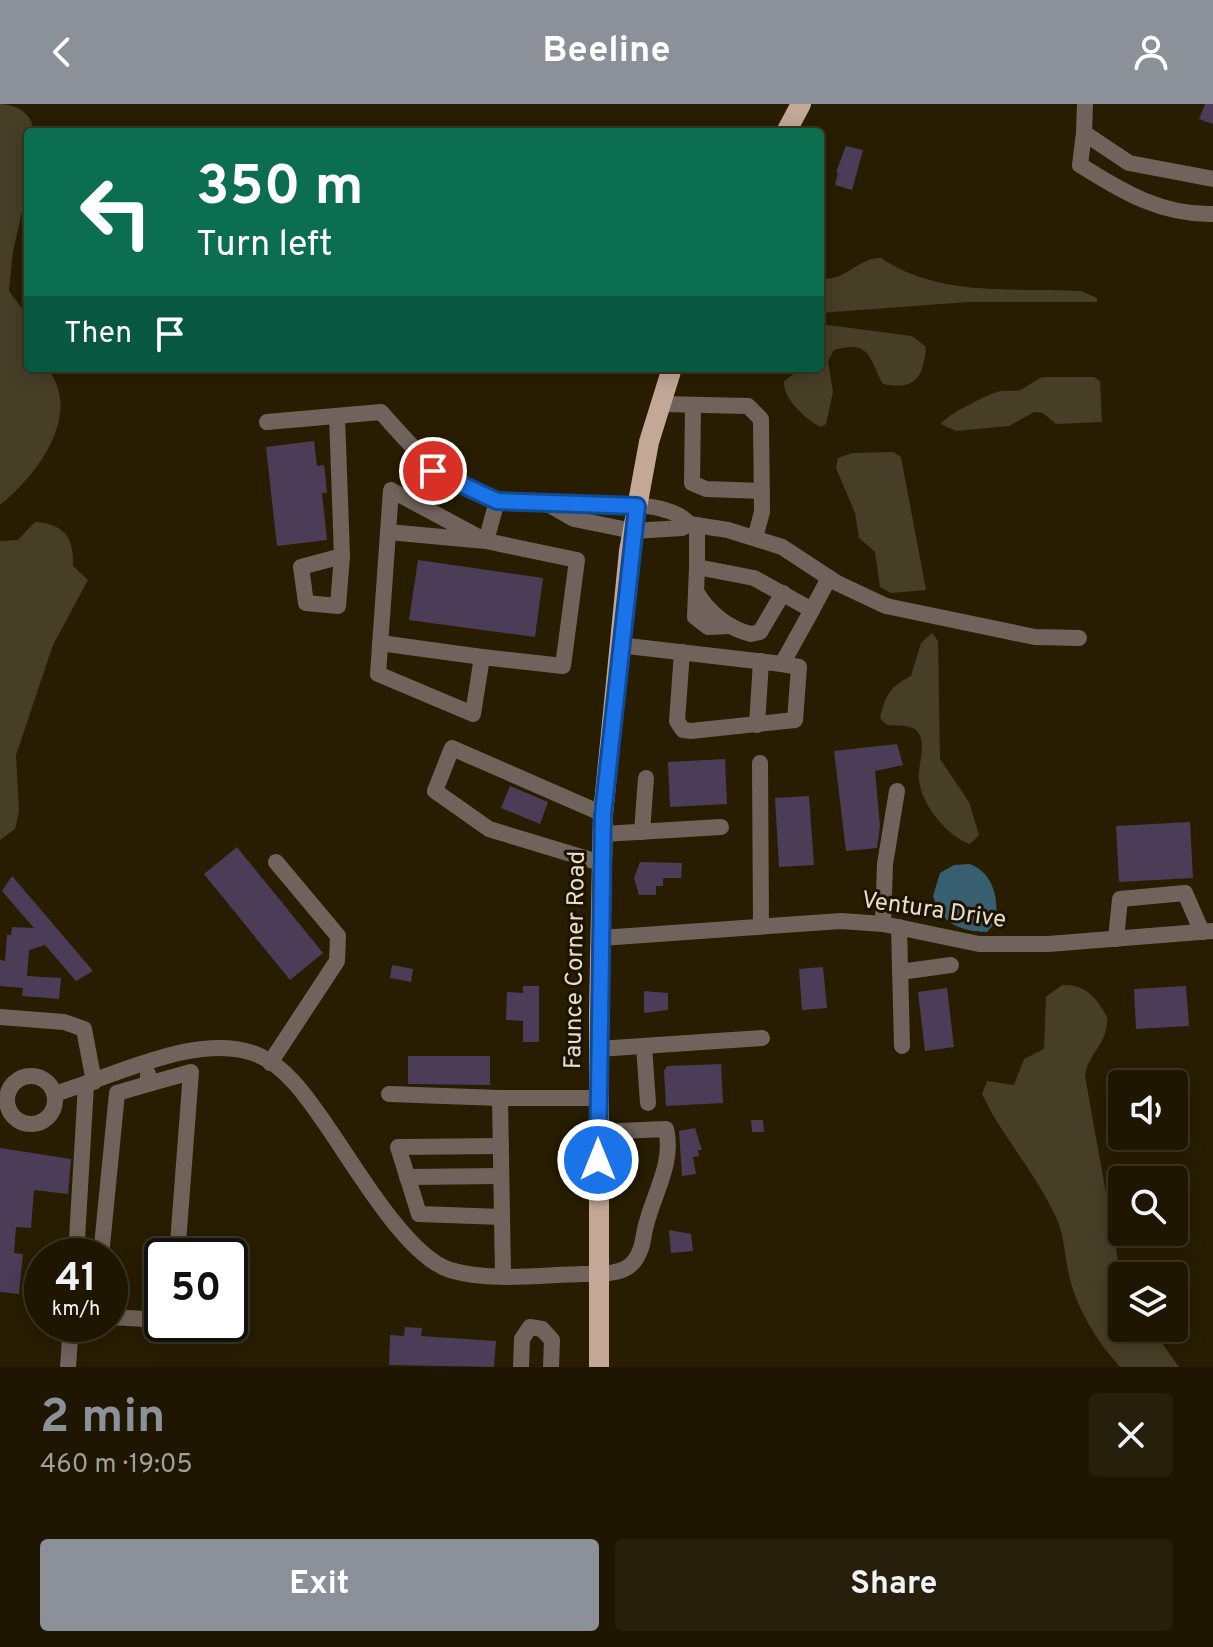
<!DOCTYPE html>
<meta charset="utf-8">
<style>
:root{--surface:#1e1601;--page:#261f0b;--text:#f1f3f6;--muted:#a19f99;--line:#3c3523;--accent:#8c9099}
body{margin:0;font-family:Overpass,sans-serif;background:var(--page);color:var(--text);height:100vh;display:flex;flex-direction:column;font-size:30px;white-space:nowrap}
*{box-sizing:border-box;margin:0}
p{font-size:26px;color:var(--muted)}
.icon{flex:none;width:44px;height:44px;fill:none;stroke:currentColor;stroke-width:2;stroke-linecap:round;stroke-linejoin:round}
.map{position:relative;height:1263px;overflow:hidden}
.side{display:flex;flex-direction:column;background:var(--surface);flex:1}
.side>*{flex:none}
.guide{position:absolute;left:24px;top:24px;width:800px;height:244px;border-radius:8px;box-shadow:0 4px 20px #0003,0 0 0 2px var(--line);background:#0b6e4f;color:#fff;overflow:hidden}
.controls{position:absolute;left:1108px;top:966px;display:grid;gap:16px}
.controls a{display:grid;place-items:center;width:80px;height:80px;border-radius:8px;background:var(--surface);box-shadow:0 4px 20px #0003,0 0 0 2px var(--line);font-size:40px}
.speed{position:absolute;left:24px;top:1134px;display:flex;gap:16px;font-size:40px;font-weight:700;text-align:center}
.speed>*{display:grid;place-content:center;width:104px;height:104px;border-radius:50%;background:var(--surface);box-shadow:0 4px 20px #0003,0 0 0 2px var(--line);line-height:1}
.speed small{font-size:20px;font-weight:400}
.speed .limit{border:4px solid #111;border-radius:12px;background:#fff;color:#111}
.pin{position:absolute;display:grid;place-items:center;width:68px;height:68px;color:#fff;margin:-34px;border:4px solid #fff;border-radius:50%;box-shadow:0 2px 8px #0007}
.me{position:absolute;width:88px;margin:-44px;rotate:0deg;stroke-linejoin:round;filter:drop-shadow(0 0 6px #0008)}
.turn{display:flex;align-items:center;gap:28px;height:168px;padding:0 40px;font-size:36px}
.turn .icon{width:104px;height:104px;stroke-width:2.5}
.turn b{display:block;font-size:56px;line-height:68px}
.then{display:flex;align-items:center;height:76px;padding:0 40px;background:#0003;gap:16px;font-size:30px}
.round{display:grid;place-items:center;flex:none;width:84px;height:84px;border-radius:8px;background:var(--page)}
.overview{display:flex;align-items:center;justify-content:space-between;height:136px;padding:0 40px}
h1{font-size:48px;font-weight:700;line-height:60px;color:var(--accent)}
.primary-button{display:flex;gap:16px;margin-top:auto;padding:16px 40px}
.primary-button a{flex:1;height:92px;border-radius:8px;background:var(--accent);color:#fff;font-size:32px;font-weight:700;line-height:92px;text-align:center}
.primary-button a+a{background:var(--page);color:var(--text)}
header{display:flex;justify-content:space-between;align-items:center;height:104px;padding:0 40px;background:var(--accent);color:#fff;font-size:36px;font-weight:700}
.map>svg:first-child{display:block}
.green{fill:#473e27}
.water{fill:#385f70}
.building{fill:#4b3d58}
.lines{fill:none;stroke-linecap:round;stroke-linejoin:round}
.minor{stroke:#70635b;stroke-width:16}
.major{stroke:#c4a897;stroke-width:20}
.route-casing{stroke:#114b97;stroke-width:20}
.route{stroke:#1a73e8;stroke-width:14}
.labels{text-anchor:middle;stroke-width:6;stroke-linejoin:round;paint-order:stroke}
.street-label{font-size:24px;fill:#e6dfce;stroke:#1e1300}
</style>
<header><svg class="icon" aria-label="back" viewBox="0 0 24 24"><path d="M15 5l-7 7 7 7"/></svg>Beeline<svg class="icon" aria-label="person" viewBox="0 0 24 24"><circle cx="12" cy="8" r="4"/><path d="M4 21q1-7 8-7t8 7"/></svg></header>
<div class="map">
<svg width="1213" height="1263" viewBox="0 0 1213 1263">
<rect width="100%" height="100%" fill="#281d01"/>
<!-- green -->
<g class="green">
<path d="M 0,0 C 16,0 34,10 33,28 L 28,28 L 26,91 L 13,147 L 9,187 L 26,210 L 28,264 L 47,264 C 84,310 37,371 0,401 Z"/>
<path d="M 881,154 C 940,194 1012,183 1081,187 L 1097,194 L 1097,198 L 968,198 L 820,209 L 820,174 C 844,179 859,153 881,154 Z"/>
<path d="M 820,220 L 912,232 L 926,243 C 923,275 915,286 883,280 C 869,255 871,235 834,246 L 828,257 L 833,288 L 826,320 L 821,323 C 806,316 782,294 784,277 L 802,264 L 820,264 Z"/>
<path d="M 1043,273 L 1094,273 L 1100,277 L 1102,318 L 1056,320 L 1043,309 L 1034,308 L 1009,322 L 956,327 L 941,320 C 945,312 991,288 1001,287 C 1007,286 1015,288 1020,286 C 1028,283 1034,276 1043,273 Z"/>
<path d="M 893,348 L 901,353 L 926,486 L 891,489 L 880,483 L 875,448 L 859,434 L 855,409 L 836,364 L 838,354 L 852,349 Z"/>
<path d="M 35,418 C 65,420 74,434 73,462 L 88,476 L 53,541 L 16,651 L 19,707 L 15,725 L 0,736 L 0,437 L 18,436 Z"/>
<path d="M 932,529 L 938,537 L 940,655 L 969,698 L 979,731 L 970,740 C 947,732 922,701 919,677 C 917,661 928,640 917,627 C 910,620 896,622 887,621 L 880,614 C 885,591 891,582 911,572 L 921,539 Z"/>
<path d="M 1062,881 C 1086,880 1097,894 1107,913 C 1109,939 1088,949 1085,972 L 1122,1179 L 1122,1224 L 1151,1224 L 1179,1263 L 1120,1263 C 1096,1236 1075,1203 1068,1166 C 1065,1151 1064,1134 1058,1118 C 1039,1072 1003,1035 982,990 L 987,977 L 1014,981 L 1024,955 L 1044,945 L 1046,893 Z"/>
</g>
<!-- water -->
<path class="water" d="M 970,760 C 994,770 998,793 996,818 L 987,828 C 959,827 942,820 933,792 L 940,769 L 954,761 Z"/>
<!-- building -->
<g class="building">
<path d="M 1205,0 L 1213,0 L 1213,20 L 1199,15 Z"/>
<path d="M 846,42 L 863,46 L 852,86 L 835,81 L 838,69 L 836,68 Z"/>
<path d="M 314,337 L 317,362 L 324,361 L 327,389 L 322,389 L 327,436 L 277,442 L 266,343 Z"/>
<path d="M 418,456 L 543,474 L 535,533 L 409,516 Z"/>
<path d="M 897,640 L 903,661 L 875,667 L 880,722 L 877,744 L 846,747 L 834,647 Z"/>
<path d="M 725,655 L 727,700 L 670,703 L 668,658 Z"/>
<path d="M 510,682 L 548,698 L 540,720 L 501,704 Z"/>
<path d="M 809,692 L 814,761 L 779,763 L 775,694 Z"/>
<path d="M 1190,718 L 1193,774 L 1119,778 L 1116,722 Z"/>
<path d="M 237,743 L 323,849 L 290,876 L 204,770 Z"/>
<path d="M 640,758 L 682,759 L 681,774 L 663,774 L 663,782 L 656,782 L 656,791 L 639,791 L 634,774 Z"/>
<path d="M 12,772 L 93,867 L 76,877 L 45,841 L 29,846 L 27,872 L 61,874 L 59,895 L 22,892 L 23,884 L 0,882 L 0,856 L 5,857 L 7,831 L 11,831 L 12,823 L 34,824 L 2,787 Z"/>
<path d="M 392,861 L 413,865 L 411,878 L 390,874 Z"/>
<path d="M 823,863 L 827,904 L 802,906 L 799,865 Z"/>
<path d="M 523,882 L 539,882 L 539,938 L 523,938 L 523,917 L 506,916 L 507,888 L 523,889 Z"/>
<path d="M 1186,882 L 1189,922 L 1136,925 L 1134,885 Z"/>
<path d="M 947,884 L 954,943 L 925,947 L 918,888 Z"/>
<path d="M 644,887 L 668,889 L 668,906 L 644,909 Z"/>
<path d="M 408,952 L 490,952 L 490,981 L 408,980 Z"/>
<path d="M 721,960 L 723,999 L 666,1002 L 664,967 L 667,962 Z"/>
<path d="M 751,1016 L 763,1016 L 764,1028 L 752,1028 Z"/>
<path d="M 695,1024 L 702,1046 L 698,1046 L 699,1052 L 693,1053 L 696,1070 L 682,1072 L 679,1027 Z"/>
<path d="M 0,1044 L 71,1055 L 68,1090 L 34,1086 L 31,1124 L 16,1123 L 14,1149 L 23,1150 L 19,1190 L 0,1188 Z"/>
<path d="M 669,1126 L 691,1130 L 693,1147 L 671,1149 Z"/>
<path d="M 405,1223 L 422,1224 L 421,1232 L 496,1237 L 494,1263 L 389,1261 L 390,1231 L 404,1232 Z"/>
</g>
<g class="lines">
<!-- minor -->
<g class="minor">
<path d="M 1085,0 L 1084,29 L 1129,59 L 1213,75"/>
<path d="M 1084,29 L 1080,61 C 1123,88 1161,111 1213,110"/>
<path d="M 661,300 L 748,302 L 761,315 L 762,408 L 755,434"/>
<path d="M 693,301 L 692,379 L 706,385 L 762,387"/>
<path d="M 337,312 L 342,452 L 338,502 L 306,499 L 301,463 L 342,452"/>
<path d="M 267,318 L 381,308 C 415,346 443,382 496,396 C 539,408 663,385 689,420"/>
<path d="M 548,400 L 574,415 L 633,427 L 682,424 L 689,420 L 728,426 L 782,443 L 837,479 L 886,502 L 1035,533 L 1079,534"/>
<path d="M 697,421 L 697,463 L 754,474 L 812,506 L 829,474"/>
<path d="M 388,428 L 486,437 L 577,456 L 563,562 L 482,553 L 473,610 L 378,570 L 391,386 L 486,437 L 497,397"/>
<path d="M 697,463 L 695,513 L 708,523 L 731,522"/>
<path d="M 697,489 C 708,508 729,525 751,530 L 760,528 L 783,489"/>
<path d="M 380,539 L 482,553"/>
<path d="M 619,541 L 782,560 L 812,506"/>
<path d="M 682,548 L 677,617 L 683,626 L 691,627 L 795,616 L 799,563 L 782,560"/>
<path d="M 757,621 L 761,557"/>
<path d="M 760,659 L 761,821"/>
<path d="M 642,728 L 646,674"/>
<path d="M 603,730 L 721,723"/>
<path d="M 601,759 L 489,725 L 435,687 L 452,644 L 603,710"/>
<path d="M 883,820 L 885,760 L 897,687"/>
<path d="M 899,823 L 902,942"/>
<path d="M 601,834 L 841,817 L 883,820 L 979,840 L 1048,840 L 1213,827"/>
<path d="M 1116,835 L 1120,795 L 1185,789 L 1202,828"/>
<path d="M 900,868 L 951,861"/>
<path d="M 0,913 L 64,918 L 84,925 L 94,978"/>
<path d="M 644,942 L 648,999"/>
<path d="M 598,945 L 762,934"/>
<path d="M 270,959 L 337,857 L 338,832 L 276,758"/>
<circle cx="31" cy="996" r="24"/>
<path d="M 148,980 L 191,968 L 177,1152"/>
<path d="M 54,990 C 114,973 200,926 258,951 C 285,962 306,992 322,1015 C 351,1055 405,1152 450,1166 C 491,1178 541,1171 583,1170 C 619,1170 639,1169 644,1130 C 650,1095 675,1061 666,1025 L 598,1028"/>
<path d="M 389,990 L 500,994 L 503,1171"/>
<path d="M 500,994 L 598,994"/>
<path d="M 501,1042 L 398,1043 L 419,1110 L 502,1113"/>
<path d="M 407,1073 L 501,1072"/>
<path d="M 76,1152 L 86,981"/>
<path d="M 101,1152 L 117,989 L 148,980 L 148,970"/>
<path d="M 110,1213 L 162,1216"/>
<path d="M 68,1263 L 71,1220"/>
<path d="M 521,1263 L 522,1235 L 530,1223 L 542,1225 L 552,1236 L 551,1263"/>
</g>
<!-- major -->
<g class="major">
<path d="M 786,28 L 801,0"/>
<path d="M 599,1263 L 599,908 L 603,710 L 629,447 L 649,338 L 672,264"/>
</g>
</g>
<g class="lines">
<!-- route casing -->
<g class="route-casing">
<path id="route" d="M 433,367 L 497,397 L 637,402 L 603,710 L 598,1056"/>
</g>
<!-- route -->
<use href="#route" class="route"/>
</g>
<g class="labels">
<!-- street labels -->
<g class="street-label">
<text transform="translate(934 805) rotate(8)" y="8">Ventura Drive</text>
<text transform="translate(574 856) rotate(-89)" y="8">Faunce Corner Road</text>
</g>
</g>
</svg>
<div class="controls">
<a><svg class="icon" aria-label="sound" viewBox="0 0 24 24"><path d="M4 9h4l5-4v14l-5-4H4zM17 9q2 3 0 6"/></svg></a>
<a><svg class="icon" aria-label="search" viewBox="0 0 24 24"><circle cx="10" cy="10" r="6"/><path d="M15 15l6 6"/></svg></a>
<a><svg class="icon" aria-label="layers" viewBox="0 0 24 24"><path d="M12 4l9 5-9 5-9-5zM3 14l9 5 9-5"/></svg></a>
</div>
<div class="speed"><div>41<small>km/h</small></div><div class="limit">50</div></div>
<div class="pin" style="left:433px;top:367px;background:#d93025"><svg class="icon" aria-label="arrive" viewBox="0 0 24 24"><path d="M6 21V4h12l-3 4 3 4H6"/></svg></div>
<svg class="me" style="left:598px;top:1056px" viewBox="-20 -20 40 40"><circle r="17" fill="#1a73e8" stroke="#fff" stroke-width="3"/><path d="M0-11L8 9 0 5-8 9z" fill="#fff"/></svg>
<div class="guide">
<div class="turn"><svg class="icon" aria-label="left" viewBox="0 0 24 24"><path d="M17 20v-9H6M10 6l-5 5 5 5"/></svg><div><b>350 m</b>Turn left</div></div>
<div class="then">Then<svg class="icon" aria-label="arrive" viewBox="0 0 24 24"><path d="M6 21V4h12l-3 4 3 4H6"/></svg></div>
</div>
</div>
<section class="side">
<div class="overview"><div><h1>2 min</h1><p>460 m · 19:05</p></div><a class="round"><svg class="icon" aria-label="close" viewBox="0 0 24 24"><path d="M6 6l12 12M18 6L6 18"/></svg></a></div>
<div class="primary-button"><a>Exit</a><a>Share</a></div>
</section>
